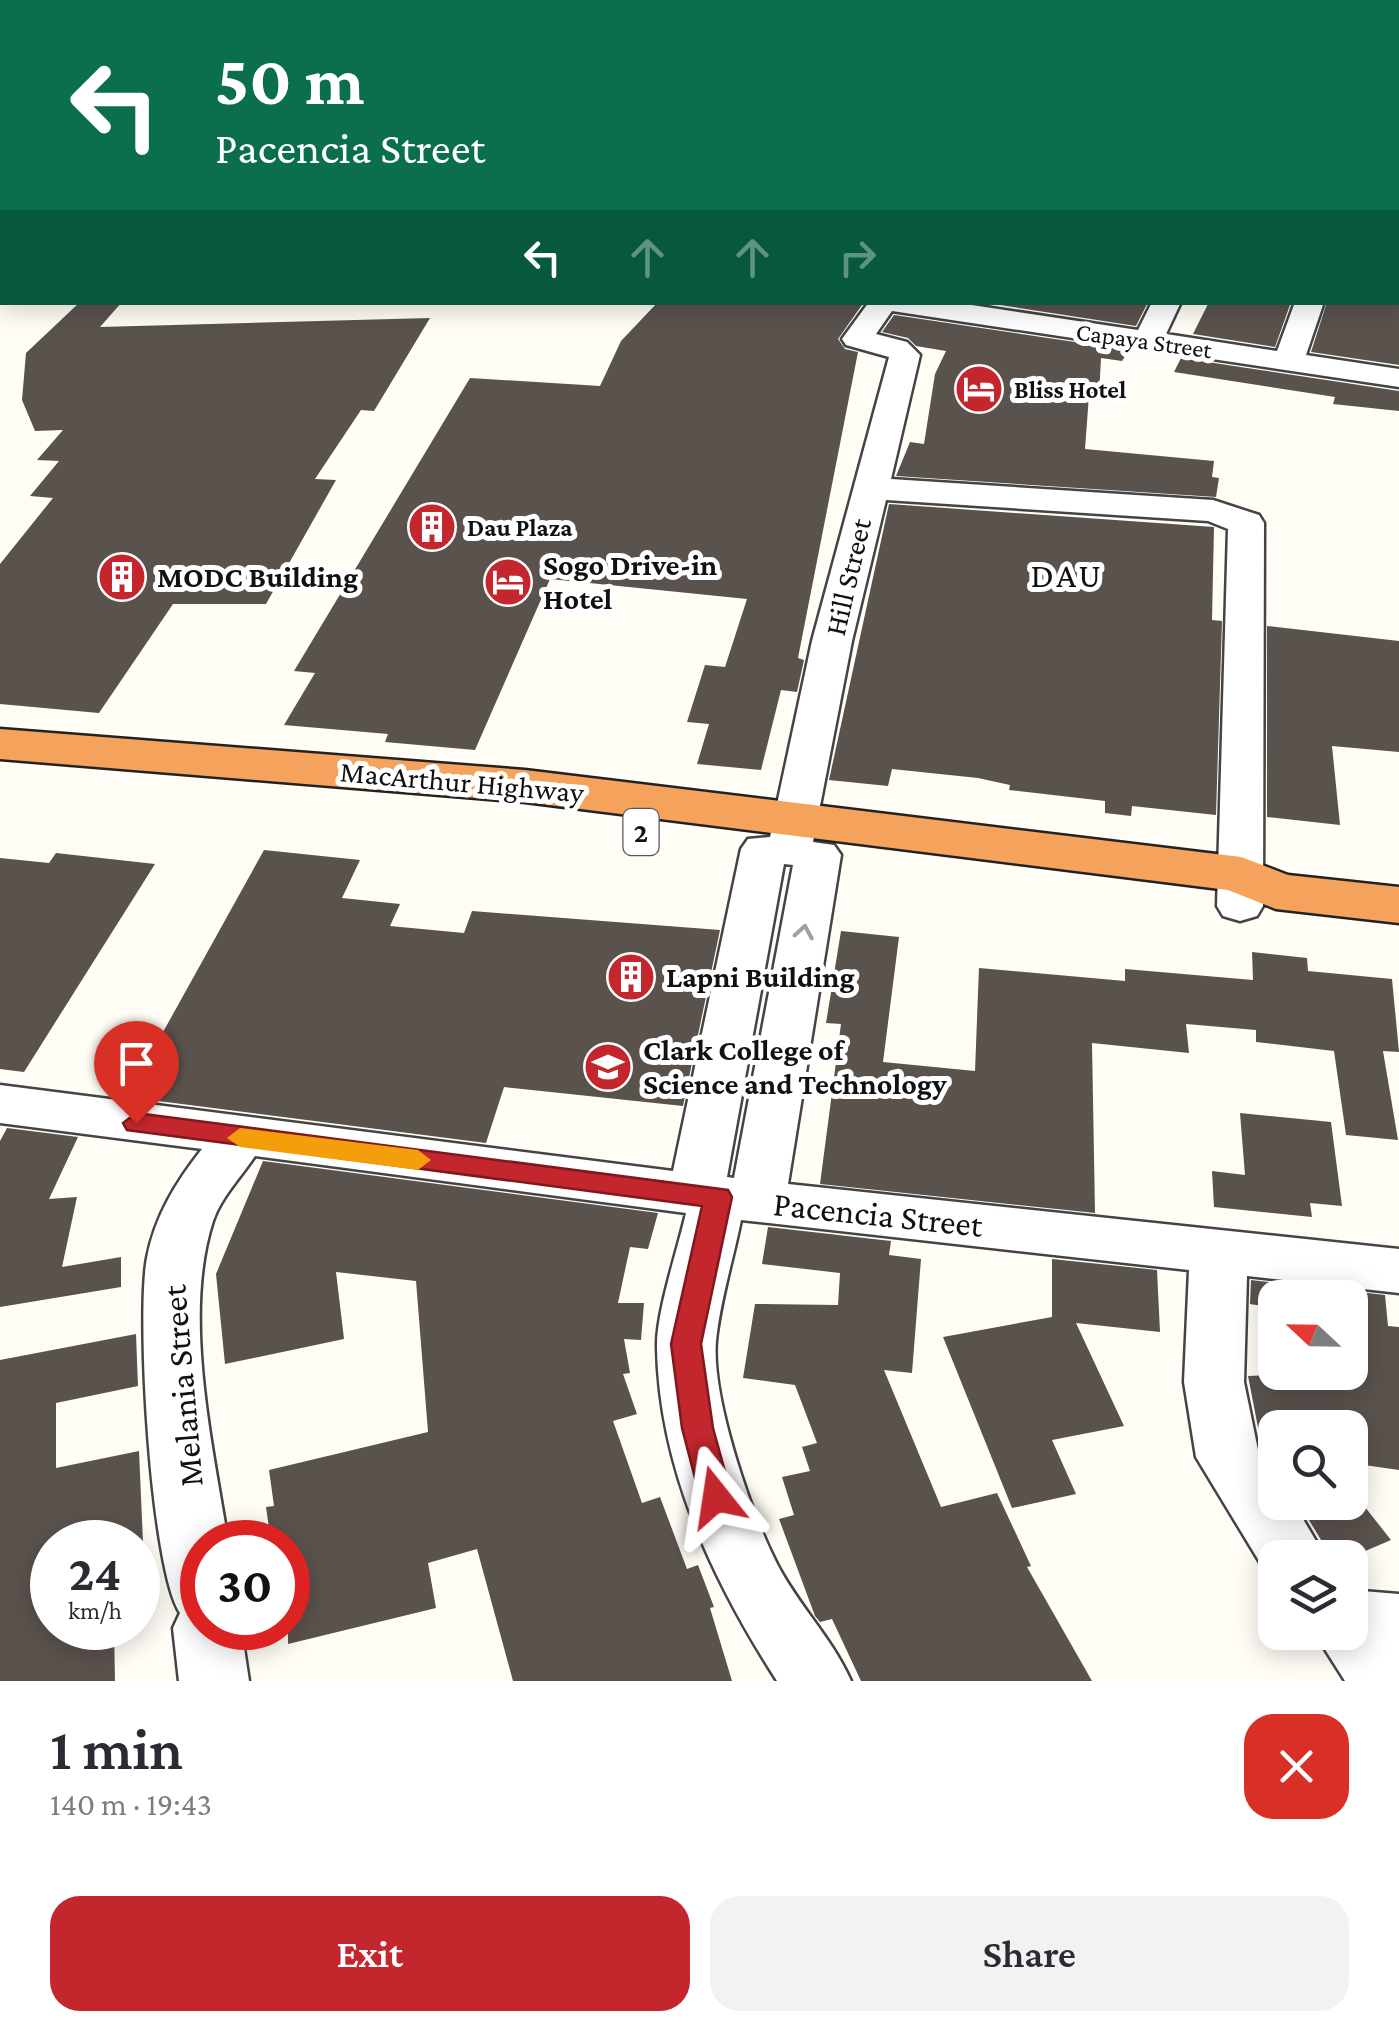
<!DOCTYPE html>
<meta charset="utf-8">
<style>
:root{--surface:#fff;--page:#f2f2f3;--text:#2b2b33;--muted:#7c7c81;--accent:#c4262e}
body{margin:0;font-family:"Crimson Pro",serif;background:var(--page);color:var(--text);height:100vh;display:flex;flex-direction:column;font-size:38px;white-space:nowrap}
*{box-sizing:border-box;margin:0}
p{font-size:32px;color:var(--muted)}
.icon{flex:none;width:55px;height:55px;fill:none;stroke:currentColor;stroke-width:2;stroke-linecap:round;stroke-linejoin:round}
.map{position:relative;height:1681px;overflow:hidden}
.details{display:flex;flex-direction:column;background:var(--surface);flex:1}
.details>*{flex:none}
.top-card{position:absolute;left:0px;top:0px;width:1400px;height:305px;box-shadow:0 5px 25px #0003;background:#0b6e4f;color:#fff;overflow:hidden}
.needle{width:65px;rotate:292deg}
.fabs{position:absolute;left:1258px;top:1280px;display:grid;gap:20px}
.fabs a{display:grid;place-items:center;width:110px;height:110px;border-radius:20px;background:var(--surface);box-shadow:0 5px 25px #0003;font-size:50px}
.speed{position:absolute;left:30px;top:1520px;display:flex;gap:20px;font-size:50px;font-weight:700;text-align:center}
.speed>*{display:grid;place-content:center;width:130px;height:130px;border-radius:50%;background:var(--surface);box-shadow:0 5px 25px #0003;line-height:1}
.speed small{font-size:25px;font-weight:400}
.speed .limit{border:15px solid #d22;background:#fff;color:#111}
.pin{position:absolute;display:grid;place-items:center;width:85px;height:85px;color:#fff;margin:-102px -42px;border-radius:50% 50% 50% 0;rotate:-45deg;box-shadow:0 0 10px #0007}
.pin .icon{rotate:45deg}
.me{position:absolute;width:110px;margin:-55px;rotate:345deg;stroke-linejoin:round;filter:drop-shadow(0 0 8px #0008)}
.turn{display:flex;align-items:center;gap:35px;height:210px;padding:0 50px;font-size:45px}
.turn .icon{width:130px;height:130px;stroke-width:2.5}
.turn b{display:block;font-size:70px;line-height:85px}
.lanes{display:flex;align-items:center;height:95px;padding:0 50px;background:#0003;justify-content:center;gap:50px;direction:ltr}
.lanes .off{opacity:.35}
.round{display:grid;place-items:center;flex:none;width:105px;height:105px;border-radius:30px;background:var(--page)}
.summary{display:flex;align-items:center;justify-content:space-between;height:170px;padding:0 50px}
h1{font-size:60px;font-weight:600;line-height:75px}
.primary-button{display:flex;gap:20px;margin-top:auto;padding:20px 50px}
.primary-button a{flex:1;height:115px;border-radius:30px;background:var(--accent);color:#fff;font-size:40px;font-weight:600;line-height:115px;text-align:center}
.primary-button a+a{background:var(--page);color:var(--text)}
.map>svg:first-child{display:block}
.building{fill:#5a524d}
.lines{fill:none;stroke-linecap:round;stroke-linejoin:round}
.minor-casing{stroke:#444;stroke-width:5}
.major-casing{stroke:#222;stroke-width:60}
.highway-casing{stroke:#222;stroke-width:5}
.minor{fill:#fff;fill-rule:evenodd}
.major{stroke:#f9d66b;stroke-width:55}
.highway{fill:#f5a25d;fill-rule:evenodd}
.oneway{stroke:#a0a0a0}
.route{fill:#c4262e;stroke:#7f191e;stroke-width:2.5}
.slow{fill:#f59e0b}
.labels{text-anchor:middle;stroke-width:10;stroke-linejoin:round;paint-order:stroke}
.far-street-label{font-size:25px;fill:#111;stroke:#fff}
.far-poi-label{font-size:25px;font-weight:bold;fill:#111;stroke:#fff;text-anchor:start}
.shield{fill:#fff;stroke:#585858;stroke-width:2.5}
.shield-label{font-size:28px;font-weight:bold;fill:#111}
.poi-label{font-size:30px;font-weight:bold;fill:#111;stroke:#fff;text-anchor:start}
.street-label{font-size:30px;fill:#111;stroke:#fff}
.quarter-label{font-size:35px;letter-spacing:2.5px;fill:#111;stroke:#fff}
.near-street-label{font-size:35px;fill:#111;stroke:#fff}
</style>
<div class="map">
<svg width="1399" height="1681" viewBox="0 0 1399 1681">
<rect width="100%" height="100%" fill="#fffdf5"/>
<!-- building -->
<g class="building">
<path d="M 80,302 L 122,302 L 100,327 L 430,318 L 374,411 L 361,410 L 315,479 L 336,480 L 266,604 L 173,604 L 99,713 L 0,704 L 0,564 L 53,498 L 30,496 L 59,461 L 37,460 L 63,430 L 35,431 L 22,400 L 26,353 Z"/>
<path d="M 658,302 L 864,302 L 838,339 L 845,349 L 858,352 L 798,658 L 804,660 L 797,692 L 781,690 L 761,770 L 697,764 L 709,724 L 687,722 L 705,665 L 725,667 L 747,599 L 550,579 L 475,750 L 385,742 L 388,734 L 284,725 L 315,673 L 294,671 L 470,378 L 600,386 L 621,341 Z"/>
<path d="M 981,302 L 1148,302 L 1136,326 Z"/>
<path d="M 1209,302 L 1291,302 L 1275,347 L 1193,334 Z"/>
<path d="M 1327,302 L 1399,302 L 1399,365 L 1311,352 Z"/>
<path d="M 894,315 L 1129,350 L 1122,361 L 1101,358 L 1099,396 L 1089,395 L 1085,449 L 1214,461 L 1212,477 L 1219,478 L 1216,497 L 896,476 L 910,442 L 924,444 L 935,374 L 946,351 L 916,346 L 908,338 L 882,332 Z"/>
<path d="M 1181,358 L 1399,391 L 1399,411 L 1333,404 L 1335,397 L 1174,372 Z"/>
<path d="M 889,504 L 1214,527 L 1212,620 L 1222,621 L 1216,815 L 1132,806 L 1131,816 L 1105,813 L 1105,801 L 1009,790 L 1010,785 L 978,778 L 892,769 L 888,786 L 829,780 Z"/>
<path d="M 1267,626 L 1399,641 L 1399,752 L 1332,746 L 1340,825 L 1267,817 Z"/>
<path d="M 264,850 L 360,860 L 342,898 L 400,904 L 390,926 L 464,933 L 472,911 L 720,930 L 683,1106 L 504,1087 L 486,1143 L 127,1097 Z"/>
<path d="M 56,853 L 155,864 L 24,1072 L 0,1069 L 0,858 L 49,863 Z"/>
<path d="M 841,931 L 899,937 L 883,1062 L 975,1071 L 979,968 L 1125,981 L 1125,969 L 1253,980 L 1252,952 L 1307,958 L 1308,971 L 1392,979 L 1399,1052 L 1383,1051 L 1398,1140 L 1346,1135 L 1334,1051 L 1256,1042 L 1256,1030 L 1186,1024 L 1189,1053 L 1092,1043 L 1095,1213 L 820,1184 L 841,1024 L 826,1023 Z"/>
<path d="M 1240,1113 L 1331,1122 L 1342,1206 L 1310,1203 L 1312,1217 L 1214,1207 L 1212,1171 L 1245,1175 Z"/>
<path d="M 7,1128 L 78,1137 L 49,1199 L 77,1197 L 62,1267 L 121,1257 L 121,1287 L 0,1307 L 0,1141 Z"/>
<path d="M 263,1161 L 658,1213 L 648,1249 L 630,1247 L 618,1303 L 644,1303 L 641,1340 L 624,1339 L 630,1373 L 623,1374 L 637,1414 L 613,1421 L 642,1503 L 660,1497 L 687,1569 L 698,1565 L 714,1607 L 710,1608 L 732,1681 L 513,1681 L 477,1549 L 428,1563 L 436,1608 L 288,1644 L 288,1542 L 271,1542 L 266,1507 L 274,1506 L 269,1470 L 428,1432 L 416,1281 L 336,1272 L 344,1339 L 225,1364 L 216,1274 Z"/>
<path d="M 768,1227 L 891,1241 L 889,1255 L 921,1259 L 912,1373 L 884,1370 L 941,1507 L 997,1493 L 1031,1566 L 1027,1567 L 1092,1681 L 861,1681 L 832,1619 L 820,1622 L 815,1616 L 779,1519 L 794,1515 L 782,1477 L 810,1471 L 802,1447 L 817,1443 L 795,1385 L 743,1378 L 755,1304 L 838,1305 L 840,1273 L 762,1264 Z"/>
<path d="M 1052,1259 L 1157,1270 L 1160,1332 L 1076,1323 L 1124,1426 L 1052,1440 L 1076,1494 L 1012,1508 L 943,1337 L 1052,1317 Z"/>
<path d="M 1251,1280 L 1311,1287 L 1311,1298 L 1275,1298 L 1275,1308 L 1250,1304 Z"/>
<path d="M 1350,1291 L 1385,1295 L 1388,1326 L 1399,1327 L 1399,1470 L 1350,1463 L 1350,1428 L 1275,1428 L 1275,1468 L 1262,1448 L 1248,1376 L 1350,1372 Z"/>
<path d="M 136,1334 L 138,1386 L 56,1403 L 56,1468 L 139,1451 L 143,1542 L 52,1542 L 52,1628 L 114,1628 L 115,1681 L 0,1681 L 0,1360 Z"/>
<path d="M 1298,1502 L 1361,1502 L 1391,1540 L 1349,1558 L 1332,1558 Z"/>
</g>
<g class="lines">
<!-- minor casing -->
<g class="minor-casing">
<g id="minor">
<path d="M 783,0 L 813,0 L 814,2 L 785,2 Z"/>
<rect x="0" y="9" width="2" height="12"/>
<path d="M 0,43 L 2,44 L 2,57 L 0,57 Z"/>
<path d="M 1399,48 L 1399,65 L 1398,66 L 1398,49 Z"/>
<path d="M 0,86 L 2,87 L 2,101 L 0,100 Z"/>
<path d="M 869,302 L 952,302 L 1138,330 L 1152,302 L 1181,302 L 1166,334 L 1277,351 L 1295,302 L 1324,302 L 1306,355 L 1399,369 L 1399,387 L 892,311 L 876,334 L 907,342 L 920,355 L 891,479 L 1213,500 L 1259,515 L 1264,523 L 1263,906 L 1257,916 L 1240,921 L 1223,916 L 1217,906 L 1228,529 L 1208,521 L 886,500 L 852,641 L 813,842 L 834,845 L 841,855 L 788,1184 L 1399,1249 L 1399,1293 L 1247,1276 L 1244,1382 L 1258,1450 L 1275,1475 L 1275,1502 L 1293,1502 L 1326,1558 L 1275,1558 L 1275,1581 L 1270,1579 L 1196,1457 L 1184,1382 L 1189,1270 L 741,1220 C 733,1260 720,1301 716,1341 C 711,1397 751,1513 777,1564 C 798,1605 832,1638 851,1681 L 777,1681 C 713,1581 659,1469 657,1347 C 656,1313 678,1249 686,1213 L 255,1156 C 241,1177 221,1197 213,1221 C 182,1316 213,1446 228,1542 L 202,1542 L 202,1628 L 241,1628 L 249,1681 L 179,1681 L 173,1628 L 180,1613 C 151,1570 136,1315 147,1258 C 155,1216 176,1182 202,1149 L 0,1123 L 0,1085 L 673,1171 L 741,849 L 748,839 L 770,837 L 812,641 L 889,357 L 846,345 L 842,339 ZM 784,864 L 793,865 L 734,1178 L 727,1177 Z"/>
<path d="M 1350,1590 L 1399,1594 L 1399,1681 L 1345,1681 L 1314,1632 L 1350,1632 Z"/>
</g>
</g>
<!-- major casing -->
<g class="major-casing">
<g id="major">
<path d="M 297,2 L 302,0"/>
<path d="M 0,185 L 2,182"/>
</g>
</g>
<!-- highway casing -->
<g class="highway-casing">
<path id="highway" d="M 0,729 L 525,770 L 1241,857 L 1288,875 L 1399,887 L 1399,923 L 1276,909 L 1228,890 L 525,802 L 0,759 Z"/>
</g>
<!-- minor -->
<use href="#minor" class="minor"/>
<!-- major -->
<use href="#major" class="major"/>
<!-- highway -->
<use href="#highway" class="highway"/>
</g>
<!-- one-way arrows -->
<defs><path id="oneway-chevron" d="M-2-3.5L2.5 0L-2 3.5" fill="none" stroke-width="1.6" stroke-linecap="round" stroke-linejoin="round" transform="scale(2.5)"/></defs>
<use class="oneway" href="#oneway-chevron" transform="translate(804 932) rotate(-80)"/>
<!-- route -->
<path class="route" d="M 136,1113 L 728,1190 L 732,1197 L 701,1344 L 713,1428 L 732,1497 L 727,1507 L 716,1511 L 705,1507 L 700,1497 L 682,1428 L 671,1344 L 702,1206 L 127,1130 L 123,1123 Z"/>
<!-- slow -->
<path class="slow" d="M 240,1128 L 418,1150 L 431,1160 L 418,1170 L 240,1147 L 227,1138 Z"/>
<!-- icons -->
<defs>
<g id="hotel-disc" transform="scale(2.5)"><circle r="9.5" fill="#c4262e" stroke="#fff"/><path d="M-6-4.5h1.5V1H6V5H4.5V3h-9V5H-6ZM-4 0a1.8 1.8 0 1 1 3.6 0ZM.5 0V-2.5h3Q6-2.5 6 0Z" fill="#fff"/></g>
<g id="building-disc" transform="scale(2.5)"><circle r="9.5" fill="#c4262e" stroke="#fff"/><path d="M-4-6H4V6H1V3H-1V6H-4ZM-2.5-4.3h1.7v1.8h-1.7ZM.8-4.3h1.7v1.8H.8ZM-2.5-1h1.7V.8h-1.7ZM.8-1h1.7V.8H.8Z" fill="#fff"/></g>
<g id="university-disc" transform="scale(2.5)"><circle r="9.5" fill="#c4262e" stroke="#fff"/><path d="M0-5L7-2L0 1L-7-2ZM-4 1L0 2.5L4 1V4Q0 6-4 4Z" fill="#fff"/></g>
</defs>
<g fill-rule="evenodd">
<use href="#hotel-disc" x="979" y="389"/>
<use href="#building-disc" x="432" y="527"/>
<use href="#building-disc" x="122" y="577"/>
<use href="#hotel-disc" x="508" y="582"/>
<use href="#building-disc" x="631" y="977"/>
<use href="#university-disc" x="608" y="1067"/>
</g>
<g class="labels">
<!-- far-street labels -->
<g class="far-street-label">
<text transform="translate(1144 340) rotate(8)" y="9">Capaya Street</text>
</g>
<!-- far-poi labels -->
<g class="far-poi-label">
<text x="1014" y="398">Bliss Hotel</text>
<text x="467" y="536">Dau Plaza</text>
</g>
<!-- shield labels -->
<rect class="shield" x="623.5" y="809" width="35" height="46" rx="8"/>
<g class="shield-label">
<text x="641" y="842">2</text>
</g>
<!-- poi labels -->
<g class="poi-label">
<text x="543" y="575">Sogo Drive-in<tspan x="543" dy="34">Hotel</tspan></text>
<text x="157" y="587">MODC Building</text>
<text x="666" y="987">Lapni Building</text>
<text x="643" y="1060">Clark College of<tspan x="643" dy="34">Science and Technology</tspan></text>
</g>
<!-- street labels -->
<g class="street-label">
<text transform="translate(848 577) rotate(-77)" y="10">Hill Street</text>
<text transform="translate(462 782) rotate(5)" y="10">MacArthur Highway</text>
</g>
<!-- quarter labels -->
<g class="quarter-label">
<text x="1067" y="587">DAU</text>
</g>
<!-- near-street labels -->
<g class="near-street-label">
<text transform="translate(878 1214) rotate(6)" y="12">Pacencia Street</text>
<text transform="translate(182 1386) rotate(-95)" y="12">Melania Street</text>
</g>
</g>
</svg>
<div class="fabs">
<a><svg class="needle" viewBox="-14 -14 28 28"><path d="M0-13l5 13h-10z" fill="#e53935"/><path d="M0 13l5-13h-10z" fill="#7c7c81"/></svg></a>
<a><svg class="icon" aria-label="search" viewBox="0 0 24 24"><circle cx="10" cy="10" r="6"/><path d="M15 15l6 6"/></svg></a>
<a><svg class="icon" aria-label="layers" viewBox="0 0 24 24"><path d="M12 4l9 5-9 5-9-5zM3 14l9 5 9-5"/></svg></a>
</div>
<div class="speed"><div>24<small>km/h</small></div><div class="limit">30</div></div>
<div class="pin" style="left:136px;top:1123px;background:#d93025"><svg class="icon" aria-label="arrive" viewBox="0 0 24 24"><path d="M6 21V4h12l-3 4 3 4H6"/></svg></div>
<svg class="me" style="left:716px;top:1497px" viewBox="-20 -20 40 40"><path d="M0-17L14 15 0 8-14 15z" fill="#c4262e" stroke="#fff" stroke-width="4"/></svg>
<div class="top-card">
<div class="turn"><svg class="icon" aria-label="left" viewBox="0 0 24 24"><path d="M17 20v-9H6M10 6l-5 5 5 5"/></svg><div><b>50 m</b>Pacencia Street</div></div>
<div class="lanes"><svg class="icon" aria-label="left" viewBox="0 0 24 24"><path d="M17 20v-9H6M10 6l-5 5 5 5"/></svg><svg class="icon off" aria-label="ahead" viewBox="0 0 24 24"><path d="M12 20V5M6 11l6-6 6 6"/></svg><svg class="icon off" aria-label="ahead" viewBox="0 0 24 24"><path d="M12 20V5M6 11l6-6 6 6"/></svg><svg class="icon off" aria-label="right" viewBox="0 0 24 24"><path d="M7 20v-9h11M14 6l5 5-5 5"/></svg></div>
</div>
</div>
<section class="details">
<div class="summary"><div><h1>1 min</h1><p>140 m · 19:43</p></div><a class="round" style="background:#d93025;color:#fff"><svg class="icon" aria-label="close" viewBox="0 0 24 24"><path d="M6 6l12 12M18 6L6 18"/></svg></a></div>
<div class="primary-button"><a>Exit</a><a>Share</a></div>
</section>
